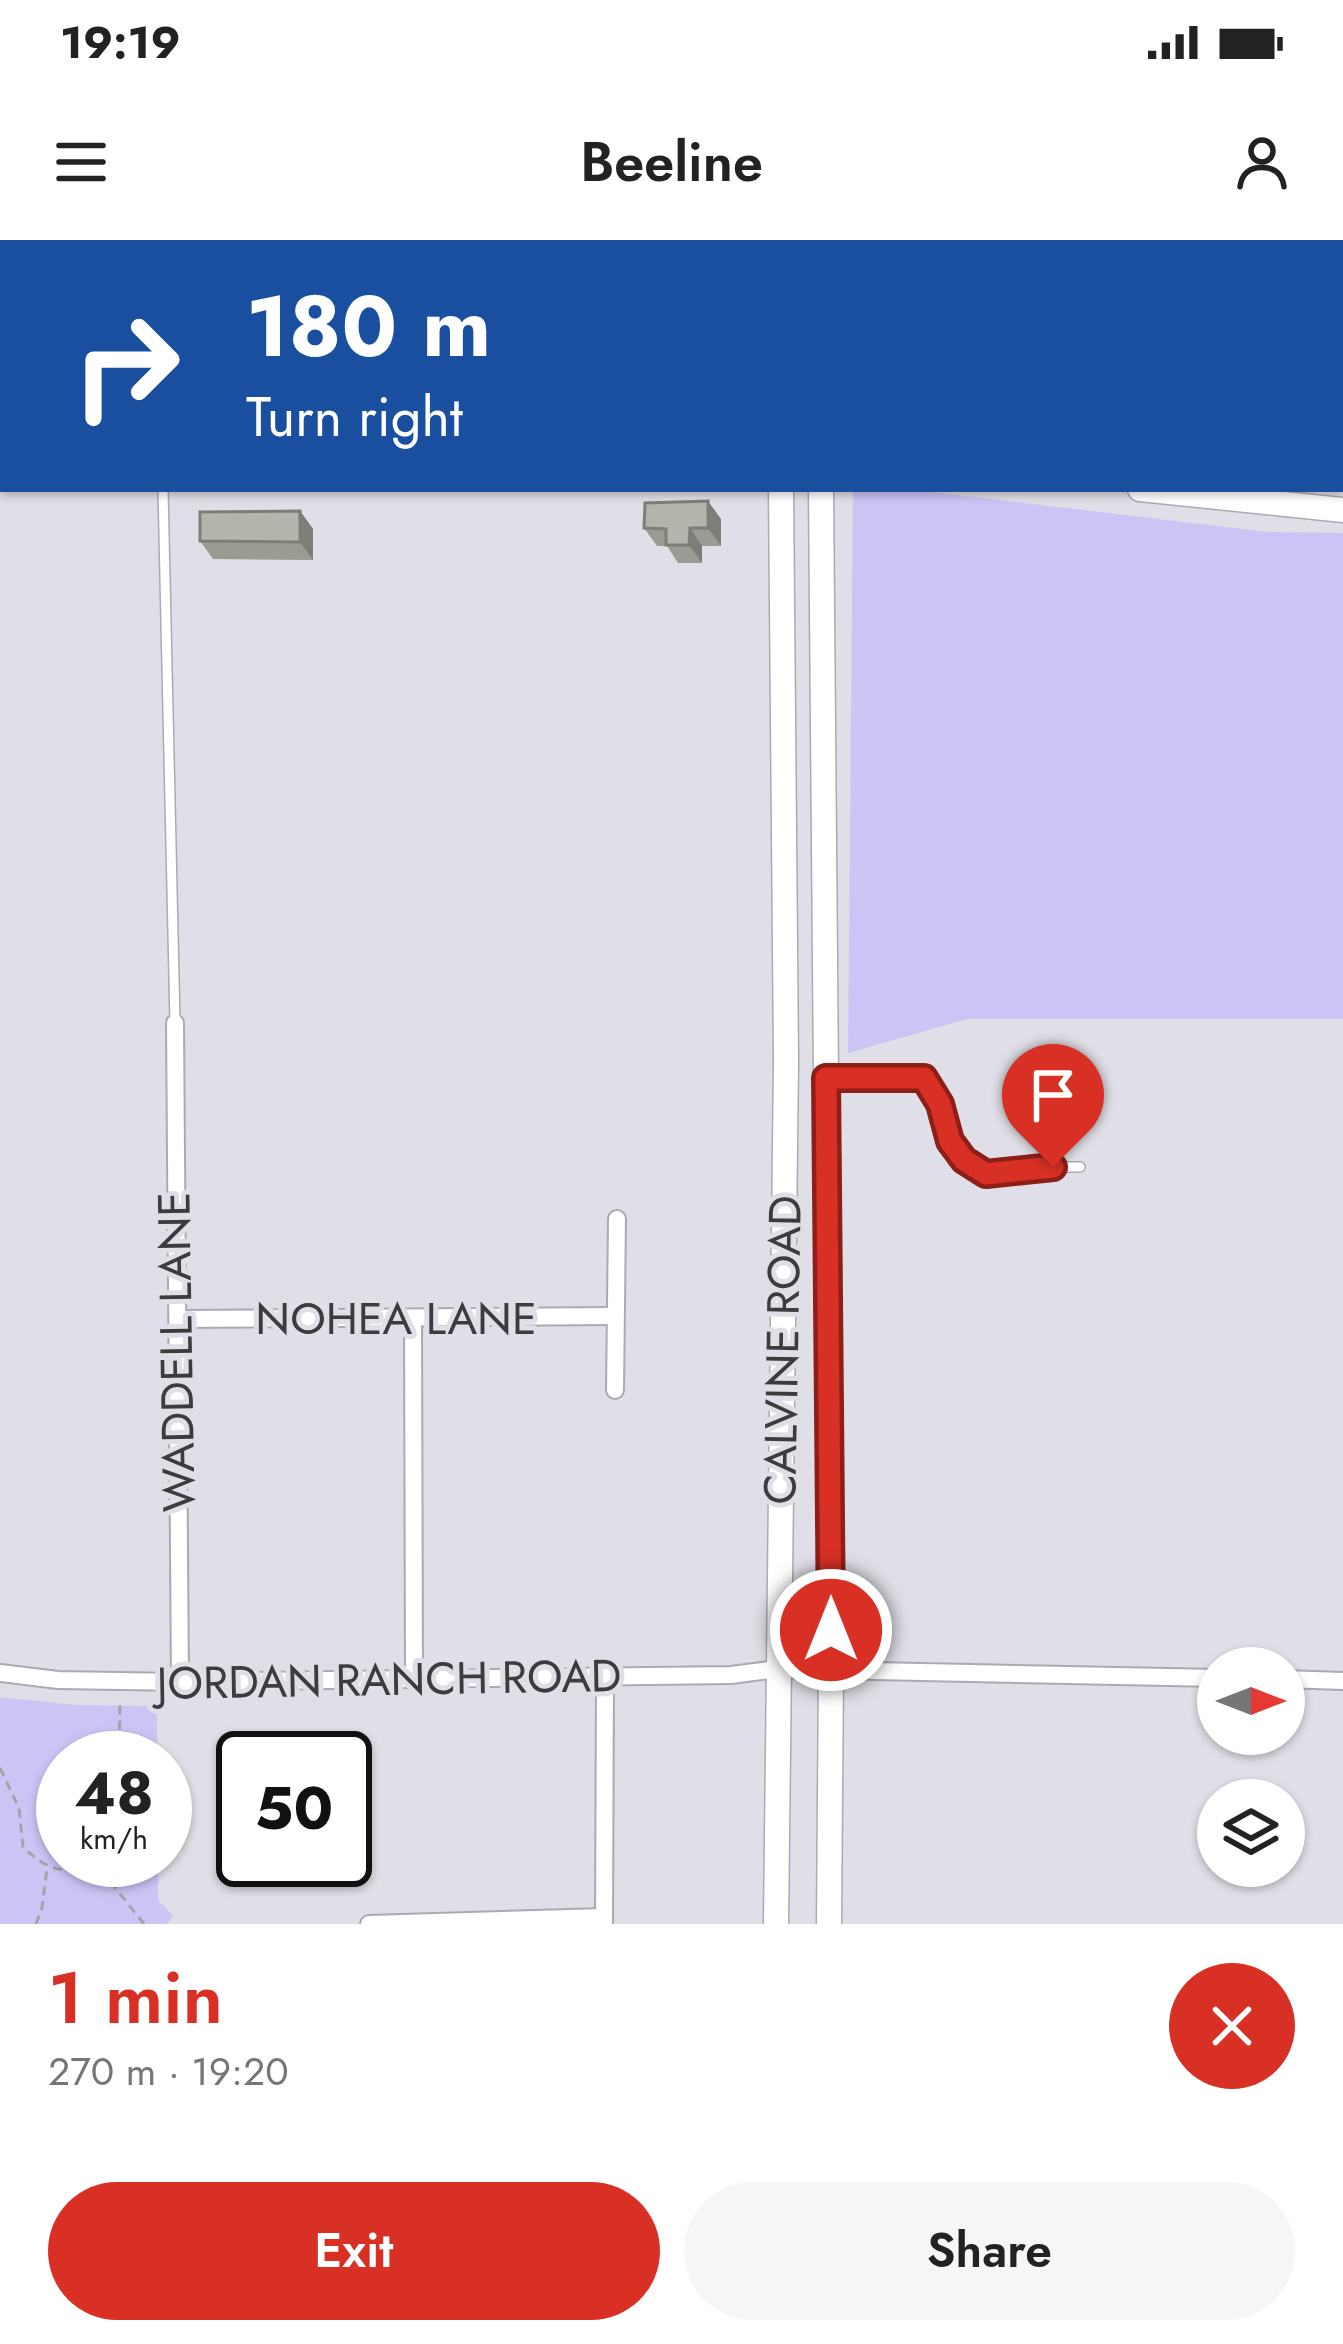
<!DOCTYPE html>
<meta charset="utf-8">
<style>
:root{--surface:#fff;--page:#f6f6f6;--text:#222;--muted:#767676;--accent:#d93025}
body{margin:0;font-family:Jost,sans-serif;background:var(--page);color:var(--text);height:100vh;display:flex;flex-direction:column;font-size:45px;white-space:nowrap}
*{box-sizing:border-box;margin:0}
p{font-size:39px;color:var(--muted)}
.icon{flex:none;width:66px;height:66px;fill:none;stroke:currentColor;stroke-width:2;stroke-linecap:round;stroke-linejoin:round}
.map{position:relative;height:1684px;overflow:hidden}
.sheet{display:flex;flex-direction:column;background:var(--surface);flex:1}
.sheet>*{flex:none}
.banner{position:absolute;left:0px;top:0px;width:1344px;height:252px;box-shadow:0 3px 9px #0004;background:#1a4fa0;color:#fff;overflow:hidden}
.needle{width:78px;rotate:90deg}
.controls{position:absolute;left:1197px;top:1407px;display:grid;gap:24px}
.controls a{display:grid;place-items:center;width:108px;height:108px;border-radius:50%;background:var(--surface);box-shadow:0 3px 9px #0004;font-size:60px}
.speed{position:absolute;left:36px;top:1491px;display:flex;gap:24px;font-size:60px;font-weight:700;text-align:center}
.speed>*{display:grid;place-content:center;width:156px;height:156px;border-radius:50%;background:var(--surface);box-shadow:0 3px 9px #0004;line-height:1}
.speed small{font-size:30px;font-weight:400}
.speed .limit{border:6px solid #111;border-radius:18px;background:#fff;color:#111}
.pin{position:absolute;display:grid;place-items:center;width:102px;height:102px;color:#fff;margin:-123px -51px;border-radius:50% 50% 50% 0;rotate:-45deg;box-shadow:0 0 12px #0007}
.pin .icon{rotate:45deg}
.me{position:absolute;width:132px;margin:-66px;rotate:0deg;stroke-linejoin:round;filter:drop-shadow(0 0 9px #0008)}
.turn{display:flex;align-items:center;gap:42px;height:252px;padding:0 48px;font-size:54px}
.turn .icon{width:156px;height:156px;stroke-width:2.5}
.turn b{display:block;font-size:84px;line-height:102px}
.round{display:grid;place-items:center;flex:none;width:126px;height:126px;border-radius:63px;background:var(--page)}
.summary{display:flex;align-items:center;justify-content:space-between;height:204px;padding:0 48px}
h1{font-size:72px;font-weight:600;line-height:90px;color:var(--accent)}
.primary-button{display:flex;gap:24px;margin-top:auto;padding:24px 48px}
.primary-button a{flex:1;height:138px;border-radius:72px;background:var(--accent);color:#fff;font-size:48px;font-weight:600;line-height:138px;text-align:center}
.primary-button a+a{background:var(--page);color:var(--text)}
.status{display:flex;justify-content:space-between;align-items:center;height:84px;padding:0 60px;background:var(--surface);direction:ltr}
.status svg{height:33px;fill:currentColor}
header{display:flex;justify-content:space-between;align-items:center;height:156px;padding:0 48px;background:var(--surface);font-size:54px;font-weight:600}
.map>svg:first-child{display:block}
.green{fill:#cbc5f6}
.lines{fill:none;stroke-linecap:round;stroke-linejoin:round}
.lane-casing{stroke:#aaaab2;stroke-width:12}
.street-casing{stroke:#aaaab2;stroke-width:20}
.secondary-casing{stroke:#aaaab2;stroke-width:27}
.path{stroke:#a4a3a9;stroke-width:3;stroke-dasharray:9 6;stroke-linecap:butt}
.lane{stroke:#fff;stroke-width:9}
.street{stroke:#fff;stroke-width:16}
.secondary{stroke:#fff;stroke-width:24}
.wall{fill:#9b9b94}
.shaded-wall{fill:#7e7e78}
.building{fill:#b4b4ac;stroke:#7e7e78;stroke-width:3}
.route-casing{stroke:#8d1f18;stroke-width:30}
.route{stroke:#d93025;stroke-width:21}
.labels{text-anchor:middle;stroke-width:10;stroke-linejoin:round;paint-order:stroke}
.street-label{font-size:45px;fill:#3c3c3f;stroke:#e0dfe7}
</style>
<div class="status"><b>19:19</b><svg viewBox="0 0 49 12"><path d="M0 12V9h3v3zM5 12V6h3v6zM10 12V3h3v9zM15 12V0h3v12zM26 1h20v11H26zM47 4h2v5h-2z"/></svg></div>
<header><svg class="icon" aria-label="menu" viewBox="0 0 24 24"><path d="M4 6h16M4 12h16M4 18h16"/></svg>Beeline<svg class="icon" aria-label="person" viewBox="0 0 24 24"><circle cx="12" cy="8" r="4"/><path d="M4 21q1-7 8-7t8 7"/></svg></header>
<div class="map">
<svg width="1343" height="1684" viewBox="0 0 1343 1684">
<rect width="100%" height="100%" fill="#e0dfe7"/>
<!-- green -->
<g class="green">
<path d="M 853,249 L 907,249 L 1268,292 L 1343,293 L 1343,779 L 967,779 L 848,813 Z"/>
<path d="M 0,1457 L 76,1465 L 157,1466 L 157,1518 L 63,1518 L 63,1620 L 158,1620 L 158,1660 L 173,1675 L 167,1684 L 0,1684 Z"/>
</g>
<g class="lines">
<!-- lane casing -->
<g class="lane-casing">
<g id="lane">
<path d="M 163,249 L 175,783"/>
<path d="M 826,838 L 924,839 C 950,879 941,905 986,934 L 1026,927 L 1080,927"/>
</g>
</g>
<!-- street casing -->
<g class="street-casing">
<g id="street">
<path d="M 428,0 L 428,3"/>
<path d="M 990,0 L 990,3"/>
<path d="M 1225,0 L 1225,3"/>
<path d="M 0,50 L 3,50"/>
<path d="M 175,783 L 180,1442"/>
<path d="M 413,1078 L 414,1437"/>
<path d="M 178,1079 L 615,1076"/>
<path d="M 615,1150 L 617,979"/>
<path d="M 0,1433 L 58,1440 L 180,1442 L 731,1435 L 777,1429 L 1218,1438"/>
<path d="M 1284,1439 L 1343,1441"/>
<path d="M 369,1684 L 604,1677"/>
<path d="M 604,1684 L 605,1437"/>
</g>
</g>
<!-- secondary casing -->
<g class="secondary-casing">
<g id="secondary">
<path d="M 779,0 L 779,3"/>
<path d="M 820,0 L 820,3"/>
<path d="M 0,208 L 3,208"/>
<path d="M 1341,238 L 1343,238"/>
<path d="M 821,249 L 831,1431 L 829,1684"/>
<path d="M 1140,249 L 1343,270"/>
<path d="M 776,1684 L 786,820 L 781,249"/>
</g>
</g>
<!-- path -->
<g class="path">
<path d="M 114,1518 L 119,1510 L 120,1461"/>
<path d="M 0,1528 L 19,1568 L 23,1607 C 42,1625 64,1640 87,1620"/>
<path d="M 88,1622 L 109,1640 L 144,1684"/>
<path d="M 36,1684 L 42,1668 L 47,1628"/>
</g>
<!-- lane -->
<use href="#lane" class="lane"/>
<!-- street -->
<use href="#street" class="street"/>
<!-- secondary -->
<use href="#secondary" class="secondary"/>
</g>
<!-- wall -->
<g class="wall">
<path d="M 0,0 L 315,0 L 316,3 L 3,3 L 3,14 L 0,14 Z"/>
<path d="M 462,0 L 514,0 L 514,3 L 464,3 Z"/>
<path d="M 0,71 L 3,71 L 3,140 L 0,141 Z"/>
<path d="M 300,271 L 313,289 L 313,320 L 213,319 L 200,301 Z"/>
<path d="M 721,279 L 721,306 L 702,306 L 702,323 L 678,323 L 667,306 L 657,306 L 644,288 Z"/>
</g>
<!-- shaded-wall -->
<g class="shaded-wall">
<path d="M 1341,88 L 1343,91 L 1343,185 L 1341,182 Z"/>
<path d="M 708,261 L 721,279 L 721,306 L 708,288 Z"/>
<path d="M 300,271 L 313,289 L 313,320 L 300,302 Z"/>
<path d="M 690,288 L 702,306 L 702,323 L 689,305 Z"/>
</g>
<!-- building -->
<g class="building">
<rect x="340" y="0" width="40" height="2"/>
<rect x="648" y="0" width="57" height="3"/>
<rect x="883" y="0" width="57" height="3"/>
<rect x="1032" y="0" width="43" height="3"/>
<rect x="1123" y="0" width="49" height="3"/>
<rect x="1252" y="0" width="60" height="3"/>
<rect x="0" y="71" width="3" height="51"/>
<path d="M 708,261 L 708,288 L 690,288 L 689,305 L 666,305 L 666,289 L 644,288 L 645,263 Z"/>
<path d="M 300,271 L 300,302 L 200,301 L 200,272 Z"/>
</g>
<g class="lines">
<!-- route casing -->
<g class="route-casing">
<path id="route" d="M 831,1390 L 826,838 L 924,838 L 940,864 L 950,901 L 964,920 L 986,934 L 1053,927"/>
</g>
<!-- route -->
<use href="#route" class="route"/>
</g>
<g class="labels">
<!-- street labels -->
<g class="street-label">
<text x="396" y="1094">NOHEA LANE</text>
<text transform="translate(782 1110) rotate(-89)" y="16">CALVINE ROAD</text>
<text transform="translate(176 1112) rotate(-91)" y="16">WADDELL LANE</text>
<text transform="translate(389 1439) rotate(-1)" y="16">JORDAN RANCH ROAD</text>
</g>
</g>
</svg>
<div class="controls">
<a><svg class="needle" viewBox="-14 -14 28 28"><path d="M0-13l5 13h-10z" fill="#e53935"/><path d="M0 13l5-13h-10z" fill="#767676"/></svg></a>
<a><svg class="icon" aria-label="layers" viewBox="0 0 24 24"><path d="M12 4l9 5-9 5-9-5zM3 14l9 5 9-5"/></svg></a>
</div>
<div class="speed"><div>48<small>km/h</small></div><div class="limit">50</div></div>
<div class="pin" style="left:1053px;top:927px;background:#d93025"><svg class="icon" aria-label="arrive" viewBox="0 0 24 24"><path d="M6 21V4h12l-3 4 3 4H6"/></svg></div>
<svg class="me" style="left:831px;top:1390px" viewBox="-20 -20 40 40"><circle r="17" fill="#d93025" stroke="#fff" stroke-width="3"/><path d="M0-11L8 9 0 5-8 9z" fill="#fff"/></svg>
<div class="banner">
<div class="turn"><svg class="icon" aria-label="right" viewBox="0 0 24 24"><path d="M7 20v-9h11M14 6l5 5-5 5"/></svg><div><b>180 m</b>Turn right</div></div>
</div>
</div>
<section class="sheet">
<div class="summary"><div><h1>1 min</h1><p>270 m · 19:20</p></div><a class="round" style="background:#d93025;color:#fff"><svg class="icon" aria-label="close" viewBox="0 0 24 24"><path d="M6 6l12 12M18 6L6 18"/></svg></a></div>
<div class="primary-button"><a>Exit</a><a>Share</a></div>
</section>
